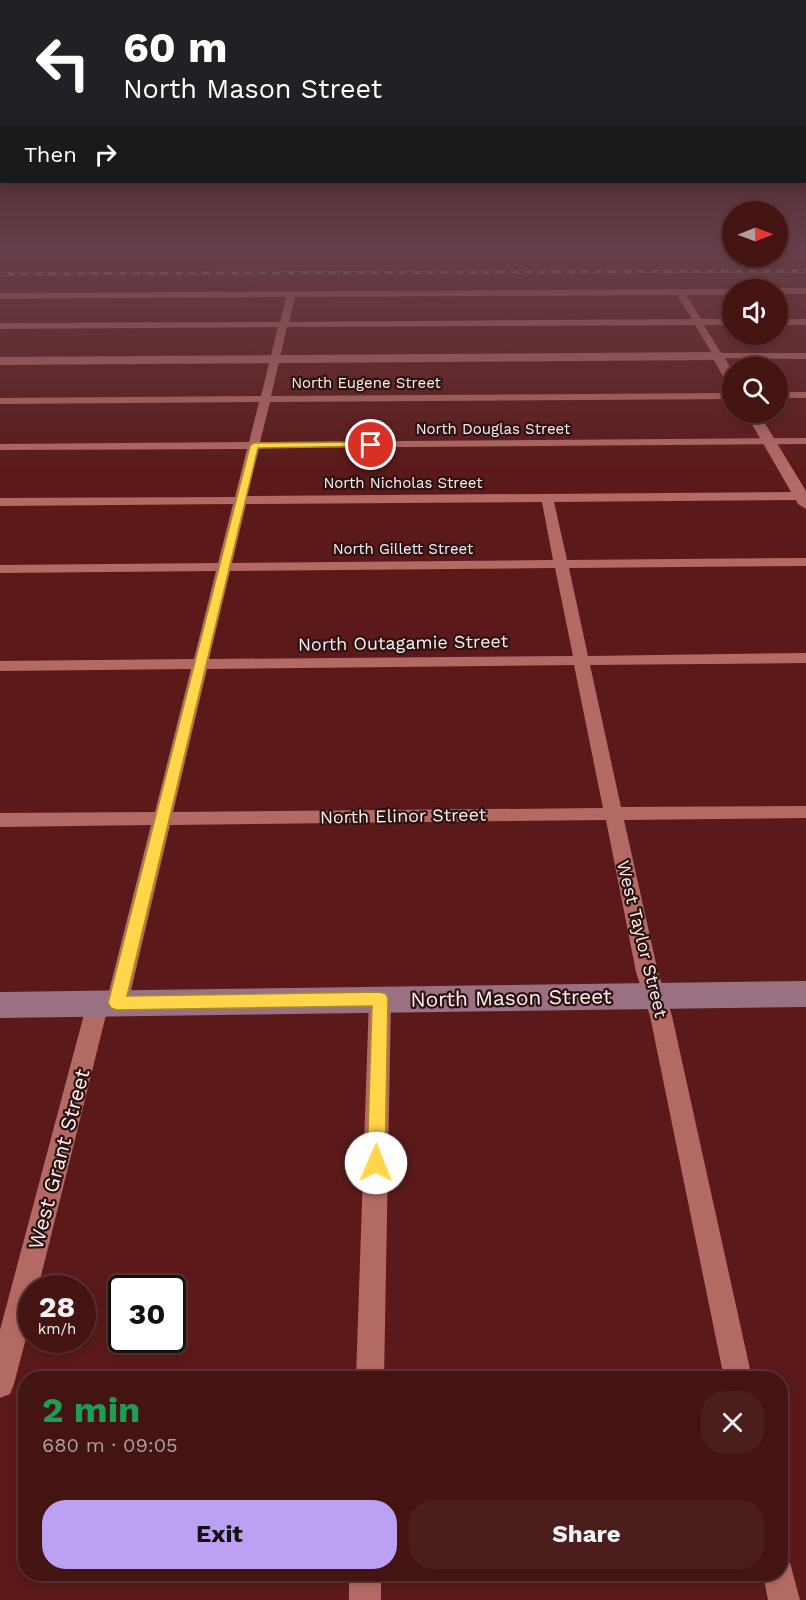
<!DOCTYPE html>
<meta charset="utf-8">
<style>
:root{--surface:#441413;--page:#4b1d1c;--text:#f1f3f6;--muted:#af9ea0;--line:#5c3333;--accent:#bca0f2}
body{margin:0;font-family:"Work Sans",sans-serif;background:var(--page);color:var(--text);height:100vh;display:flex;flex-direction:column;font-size:22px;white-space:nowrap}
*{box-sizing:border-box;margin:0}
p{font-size:20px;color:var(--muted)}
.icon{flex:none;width:33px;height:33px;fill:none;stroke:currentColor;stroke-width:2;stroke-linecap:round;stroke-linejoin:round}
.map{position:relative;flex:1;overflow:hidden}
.panel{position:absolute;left:18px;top:1371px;width:770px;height:210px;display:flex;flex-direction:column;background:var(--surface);border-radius:24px;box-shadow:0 3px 9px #0003,0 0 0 2px var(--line)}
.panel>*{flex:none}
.banner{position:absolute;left:0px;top:0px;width:807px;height:183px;box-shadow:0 3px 9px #0003,0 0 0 2px var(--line);background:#202124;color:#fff;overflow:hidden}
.needle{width:39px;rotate:89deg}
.tools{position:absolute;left:722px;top:201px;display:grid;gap:12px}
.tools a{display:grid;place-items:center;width:66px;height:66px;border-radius:50%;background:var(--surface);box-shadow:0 3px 9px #0003,0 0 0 2px var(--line);font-size:30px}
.speed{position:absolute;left:18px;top:1275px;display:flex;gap:12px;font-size:30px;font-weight:700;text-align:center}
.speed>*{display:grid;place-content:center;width:78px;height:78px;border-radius:50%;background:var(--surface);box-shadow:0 3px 9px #0003,0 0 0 2px var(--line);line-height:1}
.speed small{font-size:15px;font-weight:400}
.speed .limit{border:3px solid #111;border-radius:9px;background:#fff;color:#111}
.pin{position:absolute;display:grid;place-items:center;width:51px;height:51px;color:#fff;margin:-26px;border:3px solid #fff;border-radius:50%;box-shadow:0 2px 6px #0007}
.me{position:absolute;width:66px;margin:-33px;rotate:1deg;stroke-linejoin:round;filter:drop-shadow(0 0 4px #0008)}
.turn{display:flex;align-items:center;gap:21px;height:126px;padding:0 24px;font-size:27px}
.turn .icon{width:78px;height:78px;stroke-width:2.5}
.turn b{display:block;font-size:42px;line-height:51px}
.then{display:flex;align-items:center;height:57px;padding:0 24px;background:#0003;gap:12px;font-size:22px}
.round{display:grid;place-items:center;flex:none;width:63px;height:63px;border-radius:24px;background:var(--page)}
.summary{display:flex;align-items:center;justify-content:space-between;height:102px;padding:0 24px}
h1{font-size:36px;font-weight:700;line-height:45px;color:#1e9e55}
.action{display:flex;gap:12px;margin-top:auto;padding:12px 24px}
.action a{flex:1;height:69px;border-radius:24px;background:var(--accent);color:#111;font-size:24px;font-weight:700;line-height:69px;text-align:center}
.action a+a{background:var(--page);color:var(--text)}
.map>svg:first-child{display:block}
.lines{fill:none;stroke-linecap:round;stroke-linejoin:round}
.minor{fill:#b46a64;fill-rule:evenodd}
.tertiary{fill:#b46a64;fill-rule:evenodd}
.secondary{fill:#9a7183;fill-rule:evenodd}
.rail-casing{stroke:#d0b8b7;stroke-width:3}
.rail{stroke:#2e1110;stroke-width:2;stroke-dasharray:7;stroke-linecap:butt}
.route{fill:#ffd54a;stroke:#a68a30;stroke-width:1.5}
.labels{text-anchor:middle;stroke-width:4.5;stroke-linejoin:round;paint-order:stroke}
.far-street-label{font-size:15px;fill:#fbf2f1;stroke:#2e1110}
.street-label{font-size:18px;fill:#fbf2f1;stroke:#2e1110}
.near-street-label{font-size:21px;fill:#fbf2f1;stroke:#2e1110}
</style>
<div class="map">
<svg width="806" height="1600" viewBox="0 0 806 1600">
<rect width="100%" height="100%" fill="#5b1a19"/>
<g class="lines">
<!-- minor -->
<g class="minor">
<path d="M 115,248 L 132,248 L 115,252 Z"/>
<path d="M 197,248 L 732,248 L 732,251 L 239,252 L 201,250 Z"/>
<rect x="777" y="248" width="29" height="3"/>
<path d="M 777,288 L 806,288 L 806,294 L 777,294 L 777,290 L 774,290 Z"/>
<path d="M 732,289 L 732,295 L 686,295 L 701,319 L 732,319 L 732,325 L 704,325 L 721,353 L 806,353 L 806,359 L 715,358 L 695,325 L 287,327 L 271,396 L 732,393 L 732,399 L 270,402 L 260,442 L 806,438 L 806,444 L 259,448 L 247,496 L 806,492 L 806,500 L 554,502 L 567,560 L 806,558 L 806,566 L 569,568 L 588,656 L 806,653 L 806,663 L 590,665 L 621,807 L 806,806 L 806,818 L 624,820 L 658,972 L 672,1016 L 752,1378 L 724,1378 L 650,1016 L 636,972 L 606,820 L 170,825 L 128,1003 L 125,1009 L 117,1012 L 108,1007 L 38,1288 L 32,1288 L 32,1315 L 14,1384 L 10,1394 L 0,1398 L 0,1330 L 87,1003 L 90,997 L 98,994 L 107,999 L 151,825 L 0,827 L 0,813 L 155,812 L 191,669 L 0,671 L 0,661 L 194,659 L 216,571 L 0,573 L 0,565 L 218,563 L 233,504 L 0,506 L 0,498 L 235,497 L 247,449 L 0,450 L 0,444 L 249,442 L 259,402 L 0,404 L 0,398 L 261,396 L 278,327 L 0,329 L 0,323 L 280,322 L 286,297 L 0,299 L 0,293 ZM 677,295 L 692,319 L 289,322 L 295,297 ZM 542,502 L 553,560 L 232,563 L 246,504 ZM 555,568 L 573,656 L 209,659 L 230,571 ZM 574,665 L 603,808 L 173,812 L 207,669 Z"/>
<rect x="777" y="319" width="29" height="6"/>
<rect x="777" y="392" width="29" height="6"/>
<path d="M 380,990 L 388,993 L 391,999 L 384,1378 L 356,1378 L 369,999 L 372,993 Z"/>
<path d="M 780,1558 L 790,1563 L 800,1600 L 768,1600 L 763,1574 L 780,1574 Z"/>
<rect x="349" y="1574" width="32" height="26"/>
</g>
<!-- tertiary -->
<g class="tertiary">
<path d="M 718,352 L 722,353 L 732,370 L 732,385 L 727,384 L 714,360 L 0,365 L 0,357 Z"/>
<path d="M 745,412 L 758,412 L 806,491 L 806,509 L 798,504 Z"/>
</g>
<!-- secondary -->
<path class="secondary" d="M 806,981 L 806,1007 L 0,1018 L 0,992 Z"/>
<!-- rail casing -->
<g class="rail-casing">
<path id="rail" d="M 0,274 L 806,271"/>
</g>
<!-- rail -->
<use href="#rail" class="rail"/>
</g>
<!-- sky -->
<linearGradient id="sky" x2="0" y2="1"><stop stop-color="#320e0e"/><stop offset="0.53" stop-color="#663e49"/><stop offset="1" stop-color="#663e49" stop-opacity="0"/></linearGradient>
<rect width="806" height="472" fill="url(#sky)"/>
<!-- route -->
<path class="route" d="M 371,442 L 374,443 L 374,446 L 258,448 L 127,996 L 380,992 L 386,994 L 388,999 L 385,1163 L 383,1170 L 376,1172 L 369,1170 L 367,1163 L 372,1006 L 117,1010 L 111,1008 L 108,1003 L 250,446 L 254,443 Z"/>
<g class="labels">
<!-- far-street labels -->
<g class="far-street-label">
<text x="366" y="388">North Eugene Street</text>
<text x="493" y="434">North Douglas Street</text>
<text x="403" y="488">North Nicholas Street</text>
<text x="403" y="554">North Gillett Street</text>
</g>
<!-- street labels -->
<g class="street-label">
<text transform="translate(403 643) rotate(-1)" y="6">North Outagamie Street</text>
<text transform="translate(403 816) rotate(-1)" y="6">North Elinor Street</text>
<text transform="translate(642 939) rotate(76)" y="6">West Taylor Street</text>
</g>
<!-- near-street labels -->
<g class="near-street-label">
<text transform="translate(511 998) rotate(-1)" y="7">North Mason Street</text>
<text transform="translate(59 1159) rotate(-75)" y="7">West Grant Street</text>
</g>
</g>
</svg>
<div class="tools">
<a><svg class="needle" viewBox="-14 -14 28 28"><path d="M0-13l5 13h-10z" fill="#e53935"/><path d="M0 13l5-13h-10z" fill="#af9ea0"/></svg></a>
<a><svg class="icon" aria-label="sound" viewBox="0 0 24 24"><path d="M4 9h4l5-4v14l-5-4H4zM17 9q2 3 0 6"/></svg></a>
<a><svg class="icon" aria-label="search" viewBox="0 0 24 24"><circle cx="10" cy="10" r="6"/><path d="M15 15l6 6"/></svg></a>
</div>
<div class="speed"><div>28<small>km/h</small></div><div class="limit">30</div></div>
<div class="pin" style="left:371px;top:445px;background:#d93025"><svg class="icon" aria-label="arrive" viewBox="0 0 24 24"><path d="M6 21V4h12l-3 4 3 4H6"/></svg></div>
<svg class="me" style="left:376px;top:1163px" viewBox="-20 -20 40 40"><circle r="19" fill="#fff"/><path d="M0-13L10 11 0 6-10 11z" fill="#ffd54a"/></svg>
<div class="banner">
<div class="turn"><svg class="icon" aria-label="left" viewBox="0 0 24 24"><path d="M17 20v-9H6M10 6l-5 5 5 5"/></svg><div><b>60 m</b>North Mason Street</div></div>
<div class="then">Then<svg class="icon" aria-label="right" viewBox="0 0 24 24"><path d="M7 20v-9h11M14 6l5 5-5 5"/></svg></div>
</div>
<section class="panel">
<div class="summary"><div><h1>2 min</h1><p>680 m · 09:05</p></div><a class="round"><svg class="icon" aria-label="close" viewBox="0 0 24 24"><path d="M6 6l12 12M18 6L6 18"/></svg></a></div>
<div class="action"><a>Exit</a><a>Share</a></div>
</section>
</div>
